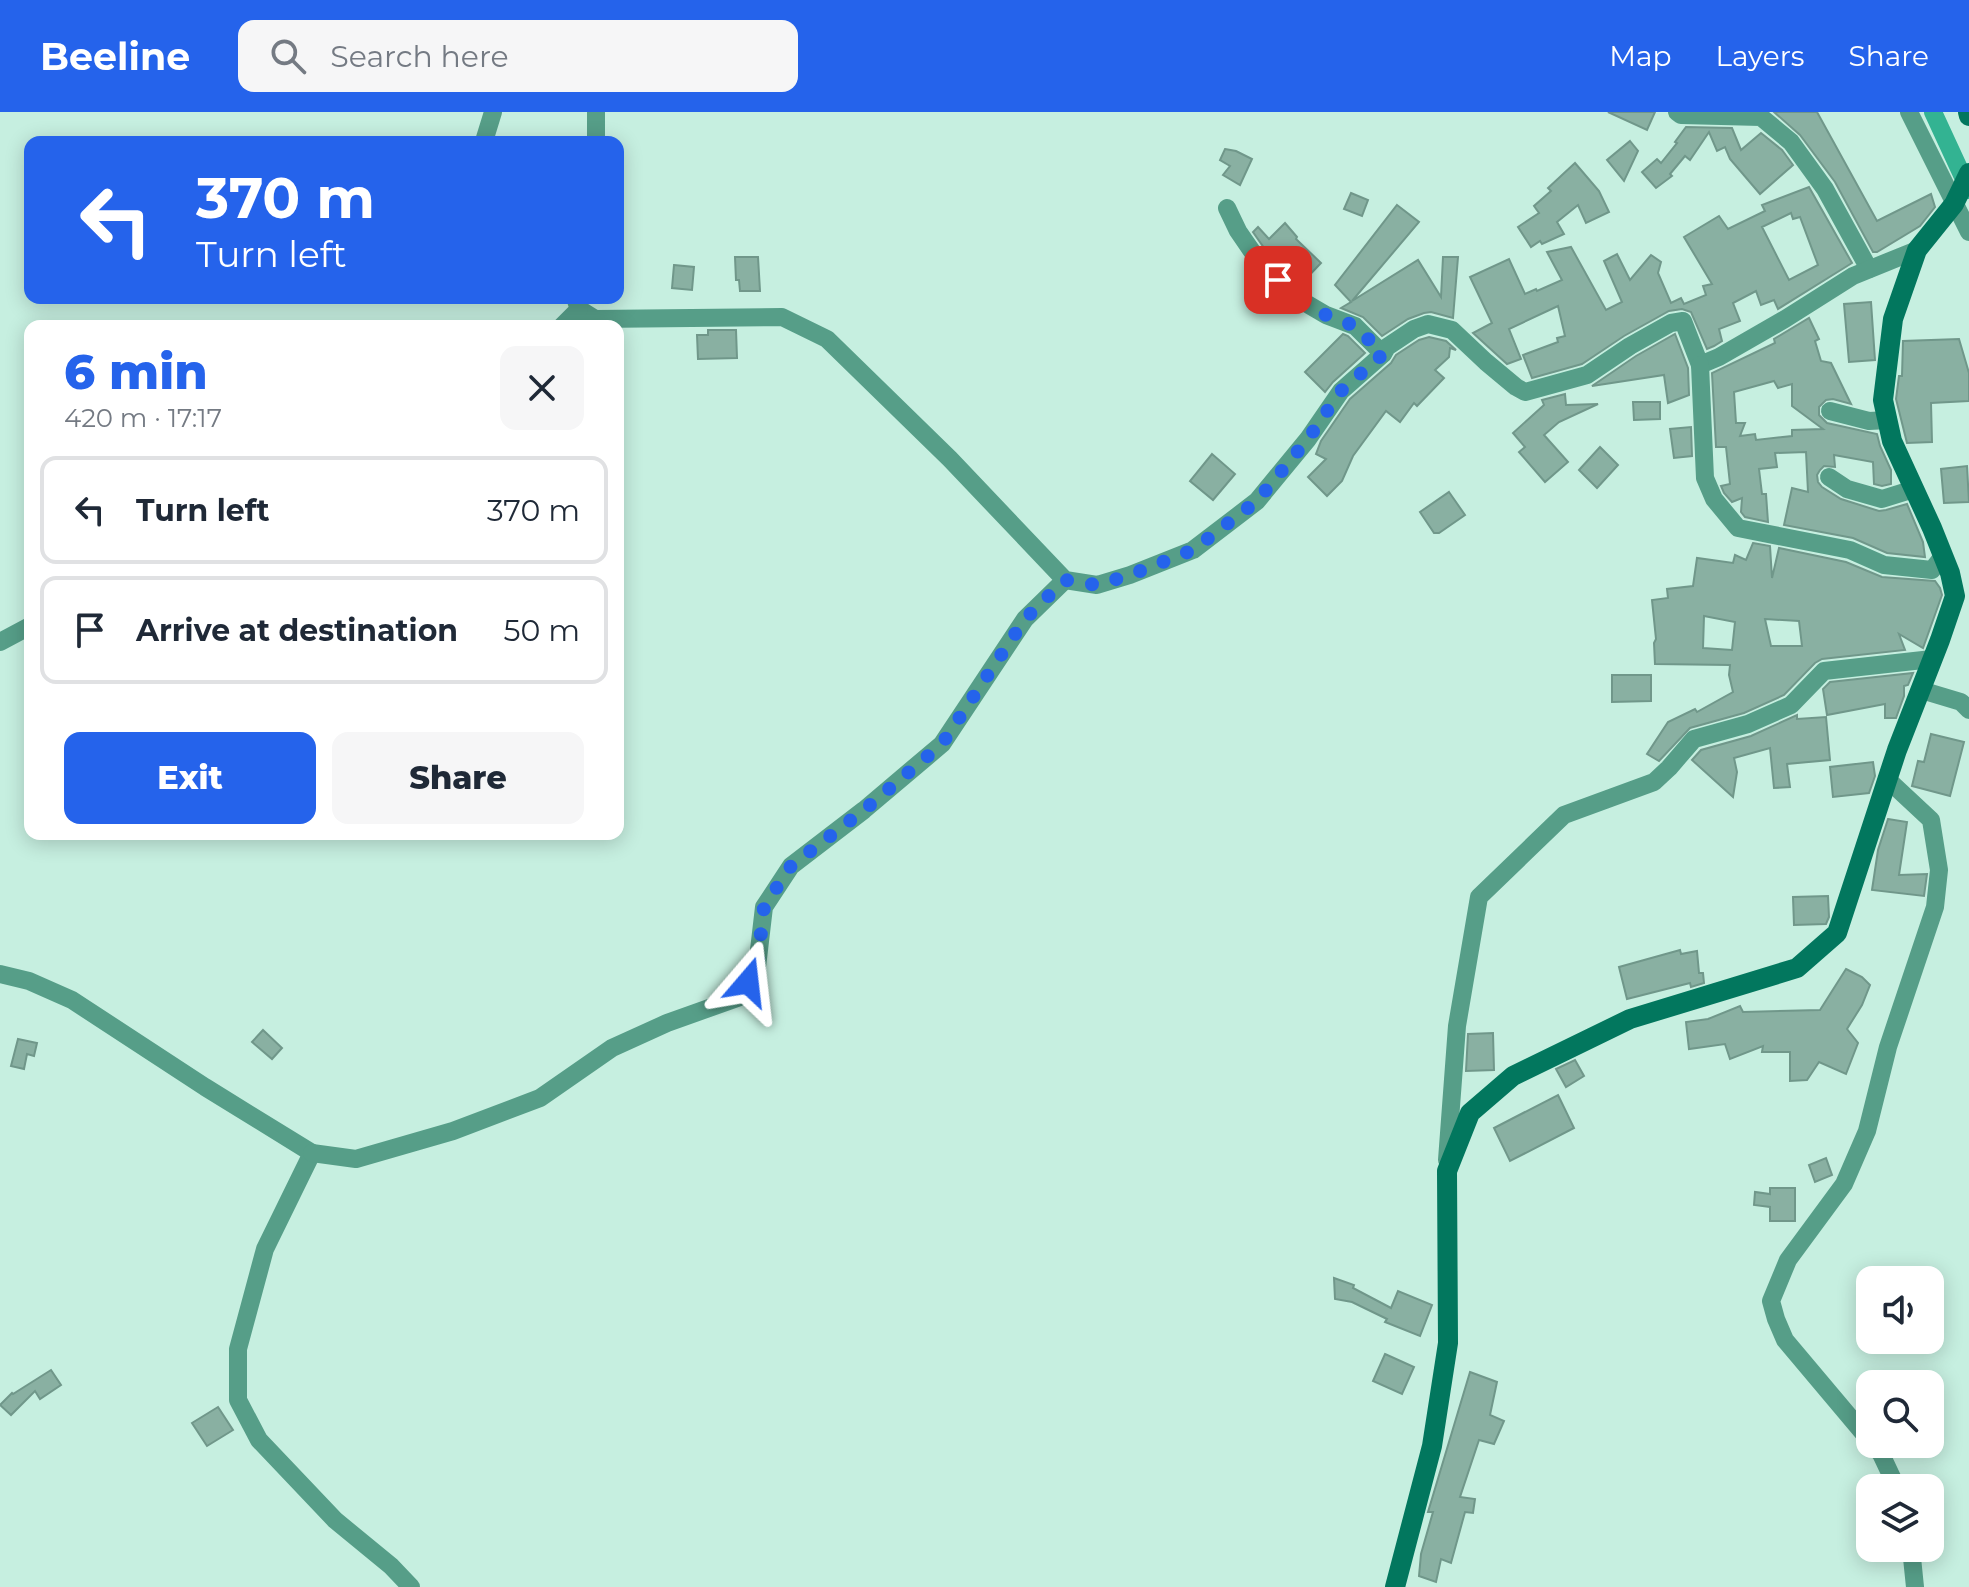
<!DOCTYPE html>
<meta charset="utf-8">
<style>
:root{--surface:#fff;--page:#f6f6f7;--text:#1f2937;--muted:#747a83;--line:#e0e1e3;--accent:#2563eb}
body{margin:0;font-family:Montserrat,sans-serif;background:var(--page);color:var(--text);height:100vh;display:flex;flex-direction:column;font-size:30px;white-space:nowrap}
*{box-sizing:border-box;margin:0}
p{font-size:26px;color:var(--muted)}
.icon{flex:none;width:44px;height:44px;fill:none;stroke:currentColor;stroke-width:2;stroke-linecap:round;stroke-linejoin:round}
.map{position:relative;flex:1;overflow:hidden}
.side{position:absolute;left:24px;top:208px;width:600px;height:520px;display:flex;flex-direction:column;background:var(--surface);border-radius:16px;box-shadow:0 4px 20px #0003}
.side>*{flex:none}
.hud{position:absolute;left:24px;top:24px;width:600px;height:168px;border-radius:16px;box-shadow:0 4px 20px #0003;background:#2563eb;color:#fff;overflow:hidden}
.fabs{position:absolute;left:1856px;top:1154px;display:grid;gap:16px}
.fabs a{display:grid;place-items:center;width:88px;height:88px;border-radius:16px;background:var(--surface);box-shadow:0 4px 20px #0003;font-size:40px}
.pin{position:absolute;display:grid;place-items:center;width:68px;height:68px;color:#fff;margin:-34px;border-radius:16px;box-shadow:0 4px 12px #0006}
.me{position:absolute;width:88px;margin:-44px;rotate:17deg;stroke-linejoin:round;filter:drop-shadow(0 0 6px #0008)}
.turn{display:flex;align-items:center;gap:28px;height:168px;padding:0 40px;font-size:36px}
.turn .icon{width:104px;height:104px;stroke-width:2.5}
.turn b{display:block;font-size:56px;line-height:68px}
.round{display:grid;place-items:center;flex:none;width:84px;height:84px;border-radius:16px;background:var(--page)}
.summary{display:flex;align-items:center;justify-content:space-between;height:136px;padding:0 40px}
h1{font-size:48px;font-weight:800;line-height:60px;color:var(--accent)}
.cta{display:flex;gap:16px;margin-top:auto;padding:16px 40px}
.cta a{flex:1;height:92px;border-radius:16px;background:var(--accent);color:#fff;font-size:32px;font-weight:800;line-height:92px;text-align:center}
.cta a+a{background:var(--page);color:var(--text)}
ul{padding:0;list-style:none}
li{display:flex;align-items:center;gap:24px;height:108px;margin:0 16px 12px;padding:0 24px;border:4px solid var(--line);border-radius:16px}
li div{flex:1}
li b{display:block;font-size:30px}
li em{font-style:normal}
header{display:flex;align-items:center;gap:48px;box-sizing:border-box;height:112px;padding:0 40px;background:var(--accent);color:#fff}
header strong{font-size:38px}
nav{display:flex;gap:44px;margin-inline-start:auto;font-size:28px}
.search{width:560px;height:72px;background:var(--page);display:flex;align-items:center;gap:20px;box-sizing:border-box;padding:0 28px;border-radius:16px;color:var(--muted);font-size:30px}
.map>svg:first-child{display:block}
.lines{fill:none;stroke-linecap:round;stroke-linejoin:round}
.canal{stroke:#33b392;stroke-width:18}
.building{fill:#89b0a2;stroke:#70978a;stroke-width:2;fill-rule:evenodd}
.street{stroke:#569e88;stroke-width:18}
.secondary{stroke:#02775e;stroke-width:20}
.route{stroke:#2563eb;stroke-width:14;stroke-dasharray:0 25.2}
</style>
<header>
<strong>Beeline</strong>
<div class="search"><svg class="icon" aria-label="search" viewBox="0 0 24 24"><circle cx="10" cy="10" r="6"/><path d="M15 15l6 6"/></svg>Search here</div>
<nav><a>Map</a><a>Layers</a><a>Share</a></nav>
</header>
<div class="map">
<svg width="1969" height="1475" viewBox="0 0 1969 1475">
<rect width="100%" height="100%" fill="#c6efe0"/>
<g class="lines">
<!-- canal -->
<path class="canal" d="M 1933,0 L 1969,78"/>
</g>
<!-- building -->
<g class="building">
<path d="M 1608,0 L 1655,0 L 1647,18 Z"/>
<path d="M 1774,0 L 1817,0 L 1877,109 L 1931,82 L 1935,95 L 1920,114 L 1877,140 L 1873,140 L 1835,70 L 1800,23 Z"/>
<path d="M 1686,15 L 1732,16 L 1741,38 L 1761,21 L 1782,38 L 1793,53 L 1760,82 L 1730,47 L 1725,35 L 1717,39 L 1709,20 L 1690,48 L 1685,44 L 1670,62 L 1672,64 L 1656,76 L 1642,60 L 1657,47 L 1661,51 L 1677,31 L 1675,30 Z"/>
<path d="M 1630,29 L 1638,39 L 1624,69 L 1607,48 Z"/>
<path d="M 1225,37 L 1236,39 L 1252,47 L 1240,73 L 1223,63 L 1230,54 L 1220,48 Z"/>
<path d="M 1575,51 L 1599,79 L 1609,100 L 1586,111 L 1578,93 L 1557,110 L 1564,122 L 1542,132 L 1540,129 L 1531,135 L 1518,115 L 1539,101 L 1534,94 L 1551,79 L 1548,76 Z"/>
<path d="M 1809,75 L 1852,151 L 1778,197 L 1774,188 L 1761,193 L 1756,179 L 1733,191 L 1740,209 L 1719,217 L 1722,229 L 1714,234 L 1707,237 L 1691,200 L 1682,197 L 1669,199 L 1624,224 L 1582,252 L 1532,266 L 1523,243 L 1558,230 L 1557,226 L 1565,224 L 1558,194 L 1509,217 L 1521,247 L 1507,252 L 1473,221 L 1492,211 L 1470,165 L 1509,147 L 1525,182 L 1536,177 L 1537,179 L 1562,168 L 1547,140 L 1571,135 L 1606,198 L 1622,190 L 1604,149 L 1617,142 L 1630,168 L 1651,143 L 1661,150 L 1658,161 L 1671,191 L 1681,186 L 1684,192 L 1706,183 L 1703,174 L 1712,172 L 1684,125 L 1719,104 L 1728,117 L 1765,99 L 1762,93 ZM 1791,101 L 1793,107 L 1800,105 L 1818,153 L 1789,168 L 1762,115 Z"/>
<path d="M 1351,81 L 1368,88 L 1362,104 L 1344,97 Z"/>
<path d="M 1397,93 L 1419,110 L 1352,189 L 1418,148 L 1441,185 L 1443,145 L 1458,145 L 1453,206 L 1431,200 L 1424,201 L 1408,207 L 1382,224 L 1363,205 L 1341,196 L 1351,190 L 1335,173 Z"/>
<path d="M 1285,111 L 1297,125 L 1296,127 L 1321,151 L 1300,173 L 1269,143 L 1253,120 L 1258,115 L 1269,127 Z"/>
<path d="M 735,145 L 758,145 L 760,179 L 740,179 L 739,168 L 736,168 Z"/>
<path d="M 674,153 L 694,155 L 692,178 L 672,176 Z"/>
<path d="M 1871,190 L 1875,248 L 1849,250 L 1844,192 Z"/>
<path d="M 1809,206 L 1819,227 L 1815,229 L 1821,249 L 1831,251 L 1851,292 L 1833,287 L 1826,288 L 1819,295 L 1819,303 L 1827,311 L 1877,322 L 1880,334 L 1891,358 L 1891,372 L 1882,374 L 1874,372 L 1873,350 L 1834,343 L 1835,355 L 1824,354 L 1820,358 L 1817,363 L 1818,370 L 1822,375 L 1841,387 L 1879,399 L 1886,398 L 1907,392 L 1923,430 L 1925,445 L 1887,441 L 1853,426 L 1784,413 L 1792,376 L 1808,380 L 1806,340 L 1775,341 L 1777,355 L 1759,357 L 1762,382 L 1766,382 L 1768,410 L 1745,405 L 1741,400 L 1742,386 L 1732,390 L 1724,381 L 1721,374 L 1730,372 L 1726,335 L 1716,335 L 1712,261 L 1775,231 L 1774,227 ZM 1774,269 L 1778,276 L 1792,272 L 1792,294 L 1823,317 L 1792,318 L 1792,324 L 1756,328 L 1755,322 L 1740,324 L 1745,311 L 1736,311 L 1734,280 Z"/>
<path d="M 708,218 L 736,218 L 737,246 L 698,247 L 697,223 L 708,223 Z"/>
<path d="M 1343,222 L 1348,224 L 1365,241 L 1333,270 L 1325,280 L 1305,260 Z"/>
<path d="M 1675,222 L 1688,256 L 1689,283 L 1668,291 L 1664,263 L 1592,274 L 1636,244 Z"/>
<path d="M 1429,225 L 1446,229 L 1456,238 L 1450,236 L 1449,245 L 1435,258 L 1444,266 L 1417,294 L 1414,291 L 1400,310 L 1386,299 L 1353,344 L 1342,369 L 1327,384 L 1308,365 L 1326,347 L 1316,342 L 1321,329 L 1350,287 L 1391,251 L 1396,243 L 1419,228 Z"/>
<path d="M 1959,227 L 1969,261 L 1969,289 L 1931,291 L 1932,330 L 1907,331 L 1896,287 L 1899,264 L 1902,264 L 1903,229 Z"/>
<path d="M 1565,282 L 1566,293 L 1598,292 L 1559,310 L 1544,323 L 1568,350 L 1545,370 L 1519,340 L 1525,335 L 1513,321 L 1544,293 L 1542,288 Z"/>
<path d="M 1633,290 L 1660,290 L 1660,307 L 1634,308 Z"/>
<path d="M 1691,315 L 1692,344 L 1674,346 L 1670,317 Z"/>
<path d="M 1600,335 L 1618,353 L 1597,376 L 1579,358 Z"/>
<path d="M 1212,342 L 1235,362 L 1213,388 L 1190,369 Z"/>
<path d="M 1967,354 L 1969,390 L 1944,391 L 1941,357 Z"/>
<path d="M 1449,380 L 1465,403 L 1439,421 L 1434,421 L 1420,400 Z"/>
<path d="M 1753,431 L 1770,434 L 1772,466 L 1779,436 L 1846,450 L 1882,465 L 1935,469 L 1940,476 L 1942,483 L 1923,536 L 1899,522 L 1905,538 L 1822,547 L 1815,551 L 1784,583 L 1744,601 L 1690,616 L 1659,649 L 1647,642 L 1668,610 L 1695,597 L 1697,600 L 1733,580 L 1729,563 L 1730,553 L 1655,552 L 1654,531 L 1656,527 L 1652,488 L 1668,486 L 1667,477 L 1693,474 L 1697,446 L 1733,451 L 1735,443 L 1746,448 ZM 1704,504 L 1735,510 L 1732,538 L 1703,536 ZM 1765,507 L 1799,509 L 1802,534 L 1771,534 Z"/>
<path d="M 1913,561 L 1908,573 L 1904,574 L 1904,584 L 1896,606 L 1885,606 L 1885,592 L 1827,603 L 1823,577 L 1830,570 Z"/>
<path d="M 1612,563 L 1651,563 L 1651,589 L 1612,590 Z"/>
<path d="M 1797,603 L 1797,607 L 1826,605 L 1830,648 L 1787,652 L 1790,675 L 1774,676 L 1770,636 L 1734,646 L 1737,660 L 1733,685 L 1692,648 L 1701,638 L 1751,624 Z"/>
<path d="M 1931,622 L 1964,630 L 1950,684 L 1912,674 L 1918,649 L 1924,650 Z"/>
<path d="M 1873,650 L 1875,664 L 1869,681 L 1833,685 L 1830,655 Z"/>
<path d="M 1888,707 L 1907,710 L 1899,763 L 1927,762 L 1924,784 L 1872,778 L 1878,738 Z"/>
<path d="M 1828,784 L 1829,805 L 1826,812 L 1794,813 L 1793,785 Z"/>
<path d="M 1680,838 L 1681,842 L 1697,839 L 1699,861 L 1703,861 L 1704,871 L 1691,875 L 1690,871 L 1627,887 L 1619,855 Z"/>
<path d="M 1846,857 L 1862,865 L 1870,873 L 1862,893 L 1847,917 L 1858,931 L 1846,962 L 1819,950 L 1807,968 L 1790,969 L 1790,940 L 1762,940 L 1763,934 L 1730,947 L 1725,932 L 1689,937 L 1686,910 L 1708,907 L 1740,894 L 1743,900 L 1820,898 Z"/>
<path d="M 263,918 L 282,936 L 272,947 L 252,930 Z"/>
<path d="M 1493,921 L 1494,958 L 1466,959 L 1468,922 Z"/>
<path d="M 18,927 L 37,931 L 34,944 L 27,942 L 24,957 L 11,954 Z"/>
<path d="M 1575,948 L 1584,964 L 1566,975 L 1556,957 Z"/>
<path d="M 1558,983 L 1574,1016 L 1510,1049 L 1494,1016 Z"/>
<path d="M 1826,1046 L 1832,1063 L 1815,1070 L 1809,1053 Z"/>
<path d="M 1770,1076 L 1795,1076 L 1795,1109 L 1770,1109 L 1770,1095 L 1754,1093 L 1755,1080 L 1770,1082 Z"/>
<path d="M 1334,1166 L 1354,1173 L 1353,1176 L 1391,1196 L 1398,1179 L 1432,1193 L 1420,1224 L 1385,1210 L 1387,1207 L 1352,1190 L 1335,1187 Z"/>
<path d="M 1385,1242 L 1414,1255 L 1402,1282 L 1373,1269 Z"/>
<path d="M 51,1258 L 61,1273 L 40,1287 L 35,1279 L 11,1303 L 0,1293 L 12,1281 L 13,1282 Z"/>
<path d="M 1470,1260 L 1497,1270 L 1490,1303 L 1504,1309 L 1494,1332 L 1479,1328 L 1460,1385 L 1475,1387 L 1473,1401 L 1465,1400 L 1451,1451 L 1441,1447 L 1436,1470 L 1419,1464 L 1421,1442 L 1433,1400 L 1428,1400 Z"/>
<path d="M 218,1295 L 233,1318 L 207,1334 L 192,1311 Z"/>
</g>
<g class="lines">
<!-- street -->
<g class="street">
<path d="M 596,0 L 596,30"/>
<path d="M 1677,0 L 1681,3 L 1761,5 L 1791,30 L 1825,77 L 1869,157"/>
<path d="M 1909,0 L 1969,120"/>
<path d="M 485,26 L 493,0"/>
<path d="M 1227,96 L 1238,119 L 1260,151 L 1297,186 L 1326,203 L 1355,214 L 1383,242"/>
<path d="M 575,186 L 579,197 L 595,207 L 782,205 L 827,227 L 950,347 L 1065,468 L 1097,473 L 1130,463 L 1193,438 L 1257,389 L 1308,327 L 1341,279 L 1383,242 L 1387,235 L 1414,217 L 1428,212 L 1452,218 L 1486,250 L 1516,275 L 1525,280 L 1587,263 L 1630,234 L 1671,211 L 1683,209 L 1700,253 L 1719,245 L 1785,207 L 1853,164 L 1917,138"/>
<path d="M 562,214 L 579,197"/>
<path d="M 1700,253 L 1705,366 L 1714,387 L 1738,416 L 1850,438 L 1884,453 L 1932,458 L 1943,444"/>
<path d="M 1830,299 L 1869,309 L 1888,308"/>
<path d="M 1829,365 L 1847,377 L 1882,387 L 1914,377"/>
<path d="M 0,530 L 30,514"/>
<path d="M 1921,578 L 1961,590 L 1969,598"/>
<path d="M 0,862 L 29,869 L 72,888 L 205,975 L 312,1041 L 265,1137 L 238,1237 L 238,1288 L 259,1328 L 335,1408 L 391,1454 L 411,1475"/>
<path d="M 312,1041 L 356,1047 L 453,1019 L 540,986 L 612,936 L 667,911 L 740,885 L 757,855 L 764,795 L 791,754 L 864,698 L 942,632 L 1025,507 L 1065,468"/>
<path d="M 1447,1048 L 1457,914 L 1479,785 L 1564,703 L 1654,670 L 1669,656 L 1694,627 L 1748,612 L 1791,593 L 1824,559 L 1932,547"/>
<path d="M 1870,1329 L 1785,1228 L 1776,1207 L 1771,1189 L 1788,1148 L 1844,1072 L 1867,1019 L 1888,935 L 1935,795 L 1939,758 L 1931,708 L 1887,667"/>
<path d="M 1872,1332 L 1881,1342 L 1897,1376"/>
<path d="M 1911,1436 L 1915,1475"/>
</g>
<!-- secondary -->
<g class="secondary">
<path d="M 1968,0 L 1969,4"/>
<path d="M 1395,1475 L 1432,1334 L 1448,1231 L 1447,1059 L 1470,1001 L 1513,964 L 1630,907 L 1797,856 L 1837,821 L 1897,638 L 1940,528 L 1955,484 L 1950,461 L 1932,416 L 1892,329 L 1883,288 L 1893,207 L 1917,138 L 1954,92 L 1969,61"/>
</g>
</g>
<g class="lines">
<!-- route -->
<path class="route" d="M 748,870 L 757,855 L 764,795 L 791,754 L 864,698 L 942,632 L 1025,507 L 1065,468 L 1097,473 L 1130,463 L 1193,438 L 1257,389 L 1308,327 L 1341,279 L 1383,242 L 1355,214 L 1326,203 L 1297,186 L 1278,168"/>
</g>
</svg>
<div class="fabs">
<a><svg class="icon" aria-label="sound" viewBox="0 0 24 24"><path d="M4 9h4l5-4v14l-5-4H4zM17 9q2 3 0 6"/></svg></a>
<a><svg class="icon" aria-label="search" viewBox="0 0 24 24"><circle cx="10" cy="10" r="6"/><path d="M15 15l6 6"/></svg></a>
<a><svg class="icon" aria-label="layers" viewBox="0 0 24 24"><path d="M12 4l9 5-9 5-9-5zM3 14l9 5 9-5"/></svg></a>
</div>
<div class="pin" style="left:1278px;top:168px;background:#d93025"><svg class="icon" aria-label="arrive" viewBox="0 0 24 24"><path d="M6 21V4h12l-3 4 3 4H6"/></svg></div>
<svg class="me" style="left:748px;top:870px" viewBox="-20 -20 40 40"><path d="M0-17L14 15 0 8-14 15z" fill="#2563eb" stroke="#fff" stroke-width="4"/></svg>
<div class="hud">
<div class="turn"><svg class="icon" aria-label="left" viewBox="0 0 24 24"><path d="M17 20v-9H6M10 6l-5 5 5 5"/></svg><div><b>370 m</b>Turn left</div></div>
</div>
<section class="side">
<div class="summary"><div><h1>6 min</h1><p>420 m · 17:17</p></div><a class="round"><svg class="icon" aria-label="close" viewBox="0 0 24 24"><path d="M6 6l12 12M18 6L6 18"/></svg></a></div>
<ul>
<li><svg class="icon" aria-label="left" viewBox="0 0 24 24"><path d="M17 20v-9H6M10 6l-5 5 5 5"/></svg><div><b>Turn left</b></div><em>370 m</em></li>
<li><svg class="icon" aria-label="arrive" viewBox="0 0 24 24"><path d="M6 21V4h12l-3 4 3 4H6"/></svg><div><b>Arrive at destination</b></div><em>50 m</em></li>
</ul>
<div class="cta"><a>Exit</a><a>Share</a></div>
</section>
</div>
